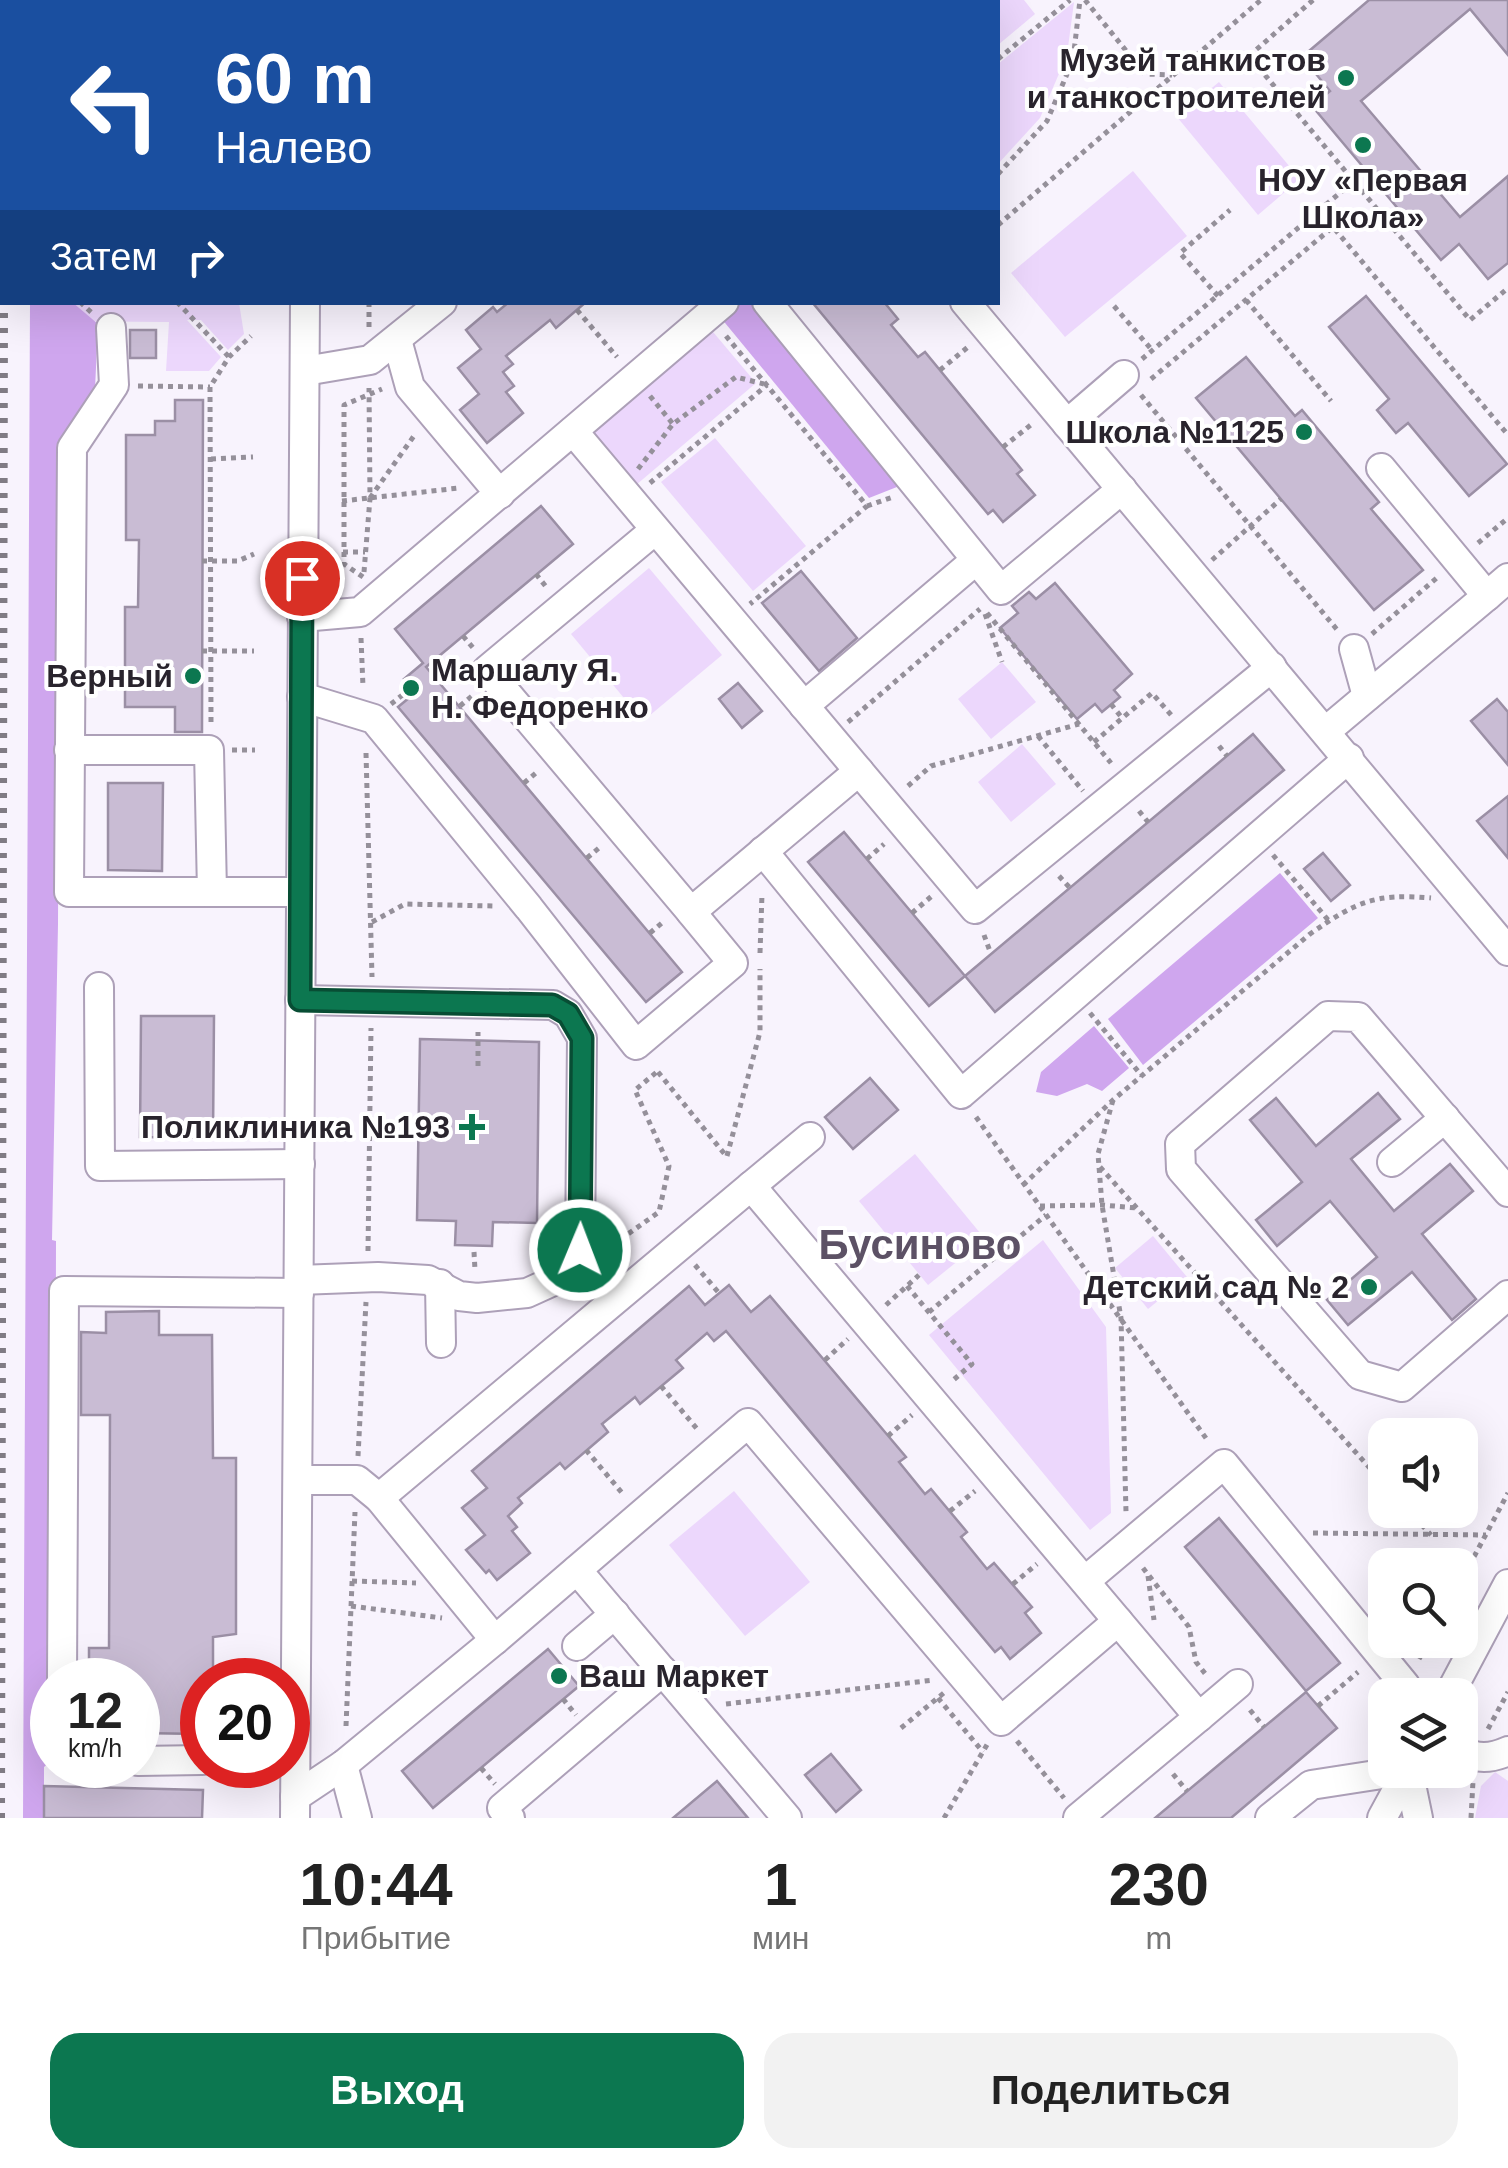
<!DOCTYPE html>
<html lang="ru">
<meta charset="utf-8">
<style>
:root{--surface:#fff;--page:#f2f2f2;--text:#222;--muted:#767676;--accent:#0c7750}
body{margin:0;font-family:Arial,sans-serif;background:var(--page);color:var(--text);height:100vh;display:flex;flex-direction:column;font-size:38px;white-space:nowrap}
*{box-sizing:border-box;margin:0}
p{font-size:32px;color:var(--muted)}
.icon{flex:none;width:55px;height:55px;fill:none;stroke:currentColor;stroke-width:2;stroke-linecap:round;stroke-linejoin:round}
.map{position:relative;height:1818px;overflow:hidden}
.details{display:flex;flex-direction:column;background:var(--surface);flex:1}
.details>*{flex:none}
.banner{position:absolute;left:0px;top:0px;width:1000px;height:305px;box-shadow:0 10px 40px #0002;background:#1a4fa0;color:#fff;overflow:hidden}
.buttons{position:absolute;left:1368px;top:1418px;display:grid;gap:20px}
.buttons a{display:grid;place-items:center;width:110px;height:110px;border-radius:20px;background:var(--surface);box-shadow:0 10px 40px #0002;font-size:50px}
.speed{position:absolute;left:30px;top:1658px;display:flex;gap:20px;font-size:50px;font-weight:700;text-align:center}
.speed>*{display:grid;place-content:center;width:130px;height:130px;border-radius:50%;background:var(--surface);box-shadow:0 10px 40px #0002;line-height:1}
.speed small{font-size:25px;font-weight:400}
.speed .limit{border:15px solid #d22;background:#fff;color:#111}
.pin{position:absolute;display:grid;place-items:center;width:85px;height:85px;color:#fff;margin:-42px;border:5px solid #fff;border-radius:50%;box-shadow:0 2px 10px #0007}
.me{position:absolute;width:110px;margin:-55px;rotate:1deg;stroke-linejoin:round;filter:drop-shadow(0 0 8px #0008)}
.turn{display:flex;align-items:center;gap:35px;height:210px;padding:0 50px;font-size:45px}
.turn .icon{width:130px;height:130px;stroke-width:2.5}
.turn b{display:block;font-size:70px;line-height:85px}
.then{display:flex;align-items:center;height:95px;padding:0 50px;background:#0003;gap:20px;font-size:38px}
.eta{display:flex;justify-content:space-evenly;align-items:center;height:170px;text-align:center}
.eta b{font-size:60px;font-weight:700;line-height:70px}
.button{display:flex;gap:20px;margin-top:auto;padding:20px 50px}
.button a{flex:1;height:115px;border-radius:30px;background:var(--accent);color:#fff;font-size:40px;font-weight:700;line-height:115px;text-align:center}
.button a+a{background:var(--page);color:var(--text)}
.map>svg:first-child{display:block}
.green{fill:#ecd7fc}
.forest{fill:#cfa6ee}
.building{fill:#c9bcd4;stroke:#9b8fa5;stroke-width:2.5}
.lines{fill:none;stroke-linecap:round;stroke-linejoin:round}
.minor-casing{stroke:#ada0b8;stroke-width:32}
.path{stroke:#95909a;stroke-width:5;stroke-dasharray:5 5;stroke-linecap:butt}
.minor{stroke:#fff;stroke-width:28}
.rail{stroke:#807b84;stroke-width:8;stroke-dasharray:5 10;stroke-linecap:butt}
.route-casing{stroke:#084d34;stroke-width:25}
.route{stroke:#0c7750;stroke-width:18}
.poi-dot{fill:#0c7750;stroke:#fff;stroke-width:4}
.labels{text-anchor:middle;stroke-width:8;stroke-linejoin:round;paint-order:stroke}
.poi-label{font-size:32px;font-weight:bold;fill:#29242d;stroke:#fff;text-anchor:end}
.district-label{font-size:42px;font-weight:bold;fill:#5c5165;stroke:#fff}
</style>
<div class="map">
<svg width="1508" height="1818" viewBox="0 0 1508 1818">
<rect width="100%" height="100%" fill="#f8f3fd"/>
<!-- green -->
<g class="green">
<path d="M 64,0 L 238,0 L 64,2 Z"/>
<path d="M 756,0 L 1024,0 L 1035,14 L 998,45 L 998,2 Z"/>
<path d="M 1074,2 L 1067,55 L 1040,118 L 998,164 L 998,64 Z"/>
<path d="M 1219,82 L 1300,179 L 1258,215 L 1177,117 Z"/>
<path d="M 1133,171 L 1187,236 L 1065,337 L 1011,273 Z"/>
<path d="M 53,303 L 239,303 L 244,334 L 228,350 L 201,320 L 187,320 L 221,357 L 209,371 L 166,371 L 169,322 L 53,321 Z"/>
<path d="M 708,326 L 756,383 L 636,485 L 588,428 Z"/>
<path d="M 715,438 L 806,546 L 753,591 L 661,482 Z"/>
<path d="M 649,568 L 722,655 L 643,721 L 571,634 Z"/>
<path d="M 1002,662 L 1036,702 L 991,739 L 958,699 Z"/>
<path d="M 1022,744 L 1056,784 L 1011,822 L 978,782 Z"/>
<path d="M 915,1154 L 985,1239 L 928,1285 L 859,1201 Z"/>
<path d="M 1153,1236 L 1187,1277 L 1148,1309 L 1115,1268 Z"/>
<path d="M 1043,1240 L 1106,1327 L 1111,1513 L 1090,1530 L 929,1335 Z"/>
<path d="M 734,1491 L 810,1582 L 745,1636 L 669,1545 Z"/>
<path d="M 1495,1772 L 1508,1781 L 1508,1818 L 1475,1818 L 1481,1786 Z"/>
</g>
<!-- forest -->
<g class="forest">
<path d="M 72,302 L 98,324 L 95,389 L 60,440 L 58,924 L 52,1240 L 56,1241 L 55,1680 L 52,1680 L 52,1760 L 44,1767 L 44,1818 L 23,1818 L 30,303 Z"/>
<path d="M 739,303 L 759,303 L 907,483 L 869,498 L 721,318 Z"/>
<path d="M 1280,873 L 1318,918 L 1143,1065 L 1108,1019 Z"/>
<path d="M 1094,1026 L 1129,1068 L 1102,1091 L 1087,1084 L 1057,1096 L 1036,1092 L 1041,1072 Z"/>
</g>
<!-- building -->
<g class="building">
<path d="M 1369,0 L 1508,0 L 1508,55 L 1470,9 L 1361,101 L 1460,217 L 1508,176 L 1508,263 L 1488,279 L 1459,244 L 1441,260 L 1312,106 L 1330,91 L 1302,57 Z"/>
<path d="M 1366,296 L 1507,464 L 1469,496 L 1408,423 L 1396,433 L 1377,410 L 1389,399 L 1329,327 Z"/>
<path d="M 509,302 L 586,302 L 556,328 L 550,320 L 506,356 L 513,364 L 503,372 L 514,386 L 506,392 L 523,413 L 487,443 L 460,410 L 479,394 L 458,368 L 481,349 L 466,330 L 493,307 L 497,312 Z"/>
<path d="M 812,302 L 884,302 L 898,319 L 891,325 L 918,357 L 925,352 L 1022,470 L 1017,474 L 1035,495 L 1003,522 L 993,510 L 988,514 Z"/>
<rect x="130" y="330" width="26" height="28"/>
<path d="M 1246,357 L 1295,416 L 1302,410 L 1379,502 L 1371,509 L 1423,570 L 1374,610 L 1196,398 Z"/>
<path d="M 175,400 L 203,400 L 202,732 L 175,732 L 175,707 L 125,707 L 125,607 L 138,607 L 139,540 L 126,540 L 126,435 L 155,435 L 155,421 L 175,421 Z"/>
<path d="M 541,506 L 573,544 L 426,667 L 682,972 L 646,1002 L 398,707 L 415,693 L 404,679 L 423,663 L 395,629 Z"/>
<path d="M 801,571 L 857,638 L 819,671 L 762,603 Z"/>
<path d="M 1055,583 L 1132,674 L 1114,690 L 1120,697 L 1102,712 L 1095,704 L 1077,719 L 1000,628 L 1018,613 L 1012,606 L 1029,592 L 1036,599 Z"/>
<path d="M 738,683 L 762,711 L 742,728 L 719,699 Z"/>
<path d="M 1497,699 L 1508,712 L 1508,765 L 1471,721 Z"/>
<path d="M 1253,734 L 1284,770 L 995,1012 L 965,976 Z"/>
<path d="M 108,783 L 163,783 L 162,871 L 108,870 Z"/>
<path d="M 1508,796 L 1508,858 L 1477,821 Z"/>
<path d="M 844,832 L 965,976 L 929,1006 L 808,862 Z"/>
<path d="M 1323,853 L 1350,885 L 1331,901 L 1304,869 Z"/>
<path d="M 141,1016 L 214,1016 L 213,1138 L 140,1137 Z"/>
<path d="M 420,1039 L 539,1042 L 537,1223 L 493,1222 L 492,1246 L 455,1245 L 456,1221 L 417,1220 Z"/>
<path d="M 870,1078 L 898,1110 L 853,1149 L 825,1117 Z"/>
<path d="M 1378,1093 L 1400,1119 L 1351,1159 L 1394,1211 L 1450,1164 L 1473,1191 L 1422,1234 L 1476,1299 L 1452,1320 L 1412,1272 L 1348,1325 L 1327,1300 L 1377,1257 L 1330,1201 L 1277,1246 L 1256,1220 L 1302,1182 L 1250,1120 L 1276,1098 L 1316,1146 Z"/>
<path d="M 729,1285 L 751,1312 L 770,1296 L 906,1457 L 899,1462 L 925,1494 L 931,1489 L 967,1532 L 961,1537 L 987,1569 L 994,1563 L 1032,1607 L 1025,1613 L 1041,1633 L 1010,1659 L 1001,1647 L 995,1652 L 726,1331 L 714,1341 L 707,1333 L 676,1360 L 683,1368 L 640,1404 L 635,1397 L 602,1424 L 608,1432 L 565,1469 L 560,1463 L 518,1498 L 522,1503 L 508,1516 L 517,1527 L 512,1531 L 530,1553 L 497,1580 L 489,1570 L 486,1573 L 466,1550 L 485,1535 L 462,1508 L 487,1488 L 472,1471 L 689,1286 L 705,1305 Z"/>
<path d="M 159,1311 L 159,1335 L 212,1335 L 213,1458 L 236,1458 L 236,1634 L 213,1637 L 213,1680 L 202,1680 L 202,1734 L 138,1733 L 138,1680 L 89,1680 L 89,1648 L 109,1648 L 110,1415 L 81,1415 L 81,1332 L 106,1333 L 106,1312 Z"/>
<path d="M 1219,1518 L 1340,1663 L 1306,1691 L 1185,1547 Z"/>
<path d="M 548,1649 L 579,1686 L 433,1808 L 402,1771 Z"/>
<path d="M 1306,1692 L 1337,1728 L 1231,1818 L 1155,1818 Z"/>
<path d="M 831,1754 L 861,1790 L 836,1812 L 805,1775 Z"/>
<path d="M 717,1781 L 748,1818 L 673,1818 Z"/>
<path d="M 44,1786 L 203,1790 L 202,1818 L 44,1818 Z"/>
</g>
<g class="lines">
<!-- minor casing -->
<g class="minor-casing">
<g id="minor">
<path d="M 781,0 L 783,2"/>
<path d="M 311,2 L 311,0"/>
<path d="M 941,2 L 944,0"/>
<path d="M 767,302 L 1001,590 L 1122,489"/>
<path d="M 965,302 L 1508,951"/>
<path d="M 111,328 L 114,385 L 72,448 L 69,892 L 301,892"/>
<path d="M 397,340 L 410,387 L 500,494"/>
<path d="M 305,371 L 370,360 L 442,302"/>
<path d="M 1067,424 L 1124,375"/>
<path d="M 573,431 L 975,909 L 1272,667"/>
<path d="M 655,530 L 487,670 L 691,912 L 859,771"/>
<path d="M 1487,596 L 1508,578"/>
<path d="M 302,617 L 360,612 L 724,302"/>
<path d="M 1354,649 L 1367,696"/>
<path d="M 302,697 L 374,719 L 529,908 L 636,1045 L 733,963 L 691,912"/>
<path d="M 804,706 L 976,560"/>
<path d="M 1326,731 L 1487,596 L 1381,468"/>
<path d="M 69,750 L 209,750 L 212,892"/>
<path d="M 763,851 L 961,1094 L 1349,758"/>
<path d="M 99,987 L 100,1166 L 300,1164"/>
<path d="M 1392,1162 L 1445,1118"/>
<path d="M 751,1186 L 810,1137"/>
<path d="M 1508,1192 L 1358,1017 L 1328,1016 L 1180,1144 L 1181,1169 L 1360,1375 L 1402,1387 L 1508,1295"/>
<path d="M 299,1280 L 378,1277 L 428,1280 L 459,1296 L 477,1298 L 527,1293 L 560,1278 L 580,1249 L 582,1038 L 568,1014 L 553,1005 L 300,1000"/>
<path d="M 440,1284 L 441,1343"/>
<path d="M 298,1480 L 357,1480 L 379,1498 L 751,1186 L 1199,1717 L 1078,1818"/>
<path d="M 379,1498 L 495,1640"/>
<path d="M 577,1570 L 787,1818"/>
<path d="M 1085,1581 L 1224,1464 L 1405,1685 L 1410,1695"/>
<path d="M 577,1646 L 615,1614"/>
<path d="M 62,1680 L 64,1291 L 299,1293"/>
<path d="M 1449,1695 L 1508,1584"/>
<path d="M 1199,1717 L 1238,1684"/>
<path d="M 1460,1751 C 1478,1759 1490,1759 1508,1751"/>
<path d="M 138,1761 L 202,1760"/>
<path d="M 343,1765 L 357,1818"/>
<path d="M 1408,1770 L 1418,1818"/>
<path d="M 295,1797 L 343,1765 L 495,1640 L 748,1423 L 1001,1721 L 1118,1621"/>
<path d="M 295,1818 L 305,302"/>
<path d="M 510,1818 L 502,1808 L 663,1671"/>
<path d="M 1270,1818 L 1311,1785 L 1408,1770"/>
<path d="M 1382,1818 L 1408,1770"/>
</g>
</g>
<!-- path -->
<g class="path">
<path d="M 397,0 L 397,2"/>
<path d="M 740,0 L 742,2"/>
<path d="M 1085,0 L 1145,74 L 1172,75"/>
<path d="M 1313,0 L 1249,56 L 1470,320 L 1508,288"/>
<path d="M 193,2 L 195,0"/>
<path d="M 370,2 L 370,0"/>
<path d="M 614,2 L 615,0"/>
<path d="M 998,59 L 1070,0"/>
<path d="M 998,174 L 1047,121 L 1073,60 L 1080,0"/>
<path d="M 998,225 L 1261,0"/>
<path d="M 1218,296 L 1180,253 L 1230,210"/>
<path d="M 1246,300 L 1331,401"/>
<path d="M 80,302 L 93,314"/>
<path d="M 177,302 L 229,357"/>
<path d="M 369,302 L 369,327"/>
<path d="M 1114,306 L 1152,350"/>
<path d="M 577,310 L 617,357"/>
<path d="M 726,336 L 867,506 L 750,604"/>
<path d="M 1142,359 L 1366,171"/>
<path d="M 940,370 L 968,347"/>
<path d="M 1151,379 L 1333,227 L 1508,435"/>
<path d="M 138,386 L 210,387"/>
<path d="M 1141,395 L 1339,632"/>
<path d="M 650,396 L 673,424"/>
<path d="M 1003,447 L 1032,424"/>
<path d="M 211,459 L 253,457"/>
<path d="M 638,469 L 673,424 L 736,377 L 764,384"/>
<path d="M 650,483 L 767,385"/>
<path d="M 370,498 L 416,433"/>
<path d="M 342,501 L 459,488"/>
<path d="M 867,506 L 893,497"/>
<path d="M 1478,543 L 1508,518"/>
<path d="M 343,552 L 365,552"/>
<path d="M 1212,560 L 1281,499"/>
<path d="M 202,561 L 238,561 L 254,554"/>
<path d="M 364,572 L 370,498 L 369,388"/>
<path d="M 536,574 L 547,588"/>
<path d="M 363,577 L 344,564 L 344,405 L 382,389"/>
<path d="M 987,613 L 1111,763"/>
<path d="M 985,614 L 1002,662"/>
<path d="M 1372,634 L 1439,576"/>
<path d="M 463,636 L 474,649"/>
<path d="M 361,638 L 363,687"/>
<path d="M 202,651 L 254,651"/>
<path d="M 391,704 L 405,693"/>
<path d="M 1111,704 L 1122,718"/>
<path d="M 460,706 L 473,695"/>
<path d="M 211,722 L 210,387 L 229,357 L 251,336"/>
<path d="M 848,722 L 980,609"/>
<path d="M 1038,736 L 1083,791"/>
<path d="M 1094,742 L 1152,693 L 1172,716"/>
<path d="M 1219,746 L 1227,756"/>
<path d="M 232,750 L 255,750"/>
<path d="M 366,753 L 372,977"/>
<path d="M 524,783 L 537,772"/>
<path d="M 908,786 L 931,766 L 1079,724"/>
<path d="M 1139,811 L 1148,822"/>
<path d="M 1273,855 L 1329,921"/>
<path d="M 587,858 L 600,847"/>
<path d="M 867,859 L 884,844"/>
<path d="M 1059,876 L 1070,888"/>
<path d="M 912,913 L 933,895"/>
<path d="M 372,922 L 405,904 L 494,906"/>
<path d="M 650,933 L 663,922"/>
<path d="M 984,935 L 991,954"/>
<path d="M 760,953 L 762,894"/>
<path d="M 1090,1013 L 1142,1076"/>
<path d="M 478,1066 L 478,1032"/>
<path d="M 658,1072 L 727,1157"/>
<path d="M 1113,1100 L 1098,1154 L 1102,1205 L 1121,1318 L 1126,1512"/>
<path d="M 976,1117 L 1208,1441"/>
<path d="M 727,1156 L 760,1032 L 760,969"/>
<path d="M 1100,1167 L 1385,1485"/>
<path d="M 1023,1185 L 1113,1100 L 1310,934 C 1356,902 1374,893 1431,898"/>
<path d="M 1040,1206 L 1102,1205 L 1137,1208"/>
<path d="M 368,1251 L 371,1028"/>
<path d="M 604,1251 L 659,1212 L 669,1166 L 635,1090 L 658,1071"/>
<path d="M 474,1252 L 475,1270"/>
<path d="M 695,1265 L 719,1293"/>
<path d="M 907,1286 L 972,1364 L 951,1382"/>
<path d="M 886,1305 L 919,1275"/>
<path d="M 929,1312 L 1046,1215"/>
<path d="M 825,1360 L 848,1339"/>
<path d="M 661,1386 L 698,1430"/>
<path d="M 888,1436 L 912,1415"/>
<path d="M 586,1450 L 623,1494"/>
<path d="M 358,1456 L 366,1302"/>
<path d="M 1408,1510 L 1431,1535"/>
<path d="M 950,1511 L 975,1491"/>
<path d="M 1313,1533 L 1486,1535"/>
<path d="M 1143,1568 L 1189,1627 L 1196,1662 L 1207,1676"/>
<path d="M 1148,1576 L 1154,1620"/>
<path d="M 352,1581 L 416,1583"/>
<path d="M 1460,1583 L 1508,1493"/>
<path d="M 1013,1584 L 1037,1564"/>
<path d="M 351,1606 L 442,1618"/>
<path d="M 1419,1659 L 1430,1640"/>
<path d="M 593,1665 L 609,1684"/>
<path d="M 938,1698 L 983,1752"/>
<path d="M 563,1699 L 576,1715"/>
<path d="M 726,1704 L 934,1680"/>
<path d="M 1318,1706 L 1358,1672"/>
<path d="M 1250,1710 L 1264,1727"/>
<path d="M 346,1726 L 355,1512"/>
<path d="M 901,1728 L 945,1692"/>
<path d="M 1488,1729 L 1508,1692"/>
<path d="M 1017,1741 L 1064,1798"/>
<path d="M 1375,1746 L 1385,1727"/>
<path d="M 481,1768 L 495,1784"/>
<path d="M 1173,1774 L 1187,1791"/>
<path d="M 944,1818 L 988,1743"/>
<path d="M 1471,1818 L 1473,1781"/>
</g>
<!-- minor -->
<use href="#minor" class="minor"/>
<!-- rail -->
<g class="rail">
<path d="M 4,2 L 4,0"/>
<path d="M 1,1818 L 4,302"/>
</g>
</g>
<g class="lines">
<!-- route casing -->
<g class="route-casing">
<path id="route" d="M 302,578 L 300,1000 L 552,1005 L 568,1014 L 582,1038 L 580,1250"/>
</g>
<!-- route -->
<use href="#route" class="route"/>
</g>
<!-- markers -->
<g class="poi-dot">
<circle cx="1346" cy="78" r="10"/>
<circle cx="1363" cy="145" r="10"/>
<circle cx="1304" cy="432" r="10"/>
<circle cx="193" cy="676" r="10"/>
<circle cx="411" cy="688" r="10"/>
<path d="M467 1112h10v10h10v10h-10v10h-10v-10h-10v-10h10z"/>
<circle cx="1369" cy="1287" r="10"/>
<circle cx="559" cy="1676" r="10"/>
</g>
<g class="labels">
<!-- poi labels -->
<g class="poi-label">
<text x="1326" y="71">Музей танкистов<tspan x="1326" dy="37">и танкостроителей</tspan></text>
<text x="1363" y="191" text-anchor="middle">НОУ «Первая<tspan x="1363" dy="37">Школа»</tspan></text>
<text x="1284" y="443">Школа №1125</text>
<text x="431" y="681" text-anchor="start">Маршалу Я.<tspan x="431" dy="37">Н. Федоренко</tspan></text>
<text x="173" y="687">Верный</text>
<text x="450" y="1138">Поликлиника №193</text>
<text x="1349" y="1298">Детский сад № 2</text>
<text x="579" y="1687" text-anchor="start">Ваш Маркет</text>
</g>
<!-- district labels -->
<g class="district-label">
<text x="920" y="1259">Бусиново</text>
</g>
</g>
</svg>
<div class="buttons">
<a><svg class="icon" aria-label="sound" viewBox="0 0 24 24"><path d="M4 9h4l5-4v14l-5-4H4zM17 9q2 3 0 6"/></svg></a>
<a><svg class="icon" aria-label="search" viewBox="0 0 24 24"><circle cx="10" cy="10" r="6"/><path d="M15 15l6 6"/></svg></a>
<a><svg class="icon" aria-label="layers" viewBox="0 0 24 24"><path d="M12 4l9 5-9 5-9-5zM3 14l9 5 9-5"/></svg></a>
</div>
<div class="speed"><div>12<small>km/h</small></div><div class="limit">20</div></div>
<div class="pin" style="left:302px;top:578px;background:#d93025"><svg class="icon" aria-label="arrive" viewBox="0 0 24 24"><path d="M6 21V4h12l-3 4 3 4H6"/></svg></div>
<svg class="me" style="left:580px;top:1250px" viewBox="-20 -20 40 40"><circle r="17" fill="#0c7750" stroke="#fff" stroke-width="3"/><path d="M0-11L8 9 0 5-8 9z" fill="#fff"/></svg>
<div class="banner">
<div class="turn"><svg class="icon" aria-label="left" viewBox="0 0 24 24"><path d="M17 20v-9H6M10 6l-5 5 5 5"/></svg><div><b>60 m</b>Налево</div></div>
<div class="then">Затем<svg class="icon" aria-label="right" viewBox="0 0 24 24"><path d="M7 20v-9h11M14 6l5 5-5 5"/></svg></div>
</div>
</div>
<section class="details">
<div class="eta">
<div><b>10:44</b><p>Прибытие</p></div>
<div><b>1</b><p>мин</p></div>
<div><b>230</b><p>m</p></div>
</div>
<div class="button"><a>Выход</a><a>Поделиться</a></div>
</section>
